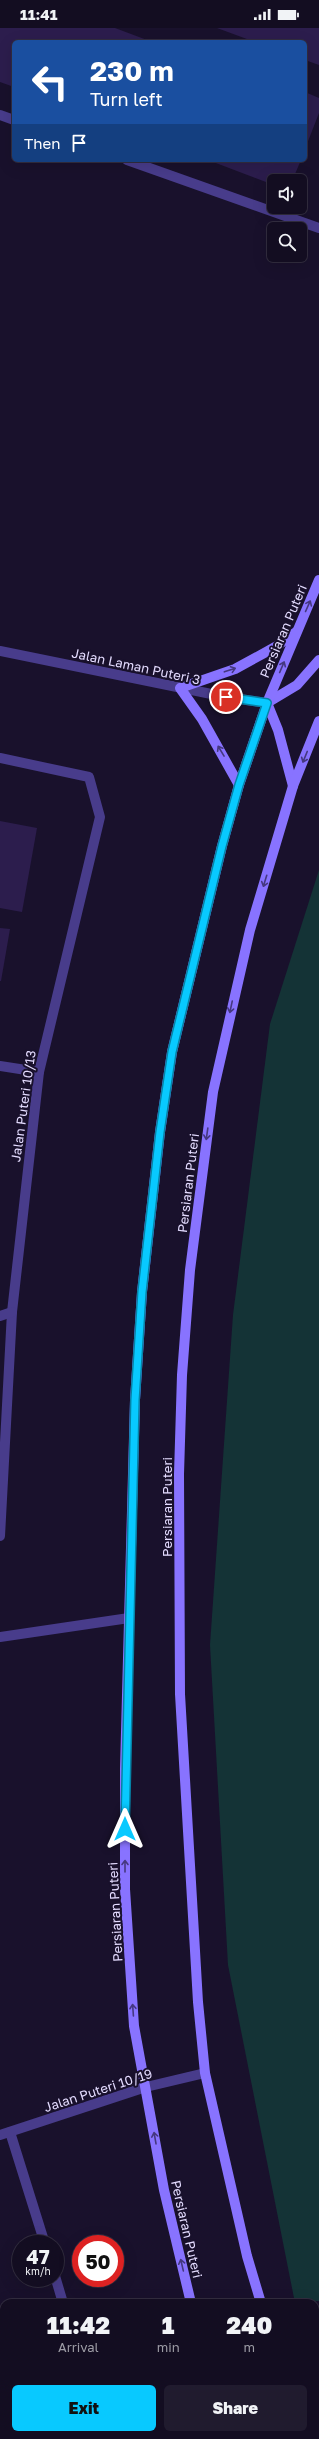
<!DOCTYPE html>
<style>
:root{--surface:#130d21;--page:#201b2e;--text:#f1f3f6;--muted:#9d9ca5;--line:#322d3f;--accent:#08c9ff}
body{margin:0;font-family:"Golos Text",sans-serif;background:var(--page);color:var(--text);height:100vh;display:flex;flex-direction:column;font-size:15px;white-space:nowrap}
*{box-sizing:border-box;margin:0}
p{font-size:13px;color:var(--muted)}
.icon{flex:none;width:22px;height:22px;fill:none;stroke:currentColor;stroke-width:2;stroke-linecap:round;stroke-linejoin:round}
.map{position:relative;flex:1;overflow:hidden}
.sheet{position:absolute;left:0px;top:2271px;width:319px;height:140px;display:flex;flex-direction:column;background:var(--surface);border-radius:12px 12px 0 0;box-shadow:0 4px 16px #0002,0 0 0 1px var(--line)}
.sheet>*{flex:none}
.banner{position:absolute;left:12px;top:12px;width:295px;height:122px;border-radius:6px;box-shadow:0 4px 16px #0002,0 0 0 1px var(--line);background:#1a4fa0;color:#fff;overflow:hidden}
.controls{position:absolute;left:267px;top:146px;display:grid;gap:8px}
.controls a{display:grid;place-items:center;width:40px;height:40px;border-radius:6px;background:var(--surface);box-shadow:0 4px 16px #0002,0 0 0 1px var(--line);font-size:20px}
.speed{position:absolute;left:12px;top:2207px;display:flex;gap:8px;font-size:20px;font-weight:700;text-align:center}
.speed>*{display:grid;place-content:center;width:52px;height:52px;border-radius:50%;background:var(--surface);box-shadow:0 4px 16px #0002,0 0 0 1px var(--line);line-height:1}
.speed small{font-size:10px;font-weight:400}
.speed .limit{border:6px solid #d22;background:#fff;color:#111}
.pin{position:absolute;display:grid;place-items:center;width:34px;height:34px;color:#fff;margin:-17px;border:2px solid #fff;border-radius:50%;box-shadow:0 1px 4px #0007}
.me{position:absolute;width:44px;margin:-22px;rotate:0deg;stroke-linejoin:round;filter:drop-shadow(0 0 3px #0008)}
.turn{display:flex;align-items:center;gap:14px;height:84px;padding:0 12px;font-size:18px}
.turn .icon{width:52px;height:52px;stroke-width:2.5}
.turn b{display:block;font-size:28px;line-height:34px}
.then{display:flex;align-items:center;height:38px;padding:0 12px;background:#0003;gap:8px;font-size:15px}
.eta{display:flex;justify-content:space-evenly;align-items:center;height:68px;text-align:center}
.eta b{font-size:24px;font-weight:800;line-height:28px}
.cta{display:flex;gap:8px;margin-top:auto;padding:8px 12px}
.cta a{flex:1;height:46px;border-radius:6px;background:var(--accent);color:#111;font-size:16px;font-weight:800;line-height:46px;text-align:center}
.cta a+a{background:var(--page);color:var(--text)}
.status{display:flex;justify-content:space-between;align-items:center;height:28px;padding:0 20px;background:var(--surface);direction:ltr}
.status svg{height:11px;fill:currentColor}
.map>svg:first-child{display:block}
.green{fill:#143336}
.building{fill:#2c1d4d}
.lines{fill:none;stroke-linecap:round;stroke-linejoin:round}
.minor{stroke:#483c8b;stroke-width:10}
.secondary{stroke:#8873ff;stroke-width:10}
.oneway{stroke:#453880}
.route-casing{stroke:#0583a6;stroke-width:10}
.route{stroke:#08c9ff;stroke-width:7}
.labels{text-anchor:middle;stroke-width:4;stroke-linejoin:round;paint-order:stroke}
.street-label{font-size:13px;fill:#e4dcff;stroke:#19112c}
</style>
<div class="status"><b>11:41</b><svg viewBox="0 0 49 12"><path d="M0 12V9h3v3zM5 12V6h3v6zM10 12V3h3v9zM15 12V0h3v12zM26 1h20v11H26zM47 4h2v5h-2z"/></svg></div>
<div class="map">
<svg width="319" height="2411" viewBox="0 0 319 2411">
<rect width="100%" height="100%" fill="#19112c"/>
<!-- green -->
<path class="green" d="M 319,842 L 319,2273 L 295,2275 L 228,1937 L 210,1617 L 233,1287 L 270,996 Z"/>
<!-- building -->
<g class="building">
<path d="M 0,0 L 115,0 L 147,12 L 146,14 L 14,14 L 14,59 L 0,54 Z"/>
<path d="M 217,0 L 319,0 L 319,37 L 305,32 L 305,14 L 255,14 Z"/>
<path d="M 305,64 L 319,70 L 319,85 L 305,121 Z"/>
<path d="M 208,132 L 301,132 L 292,153 L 274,153 L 274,157 Z"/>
<path d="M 0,793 L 37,800 L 22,884 L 0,880 Z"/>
<path d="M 0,900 L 10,901 L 1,953 L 0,953 Z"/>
<path d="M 4,2280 L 4,2370 L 0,2371 L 0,2282 Z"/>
</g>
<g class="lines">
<!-- minor -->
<g class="minor">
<path d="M 0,87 L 14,92"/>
<path d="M 127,132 L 319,200"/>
<path d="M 0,623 L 226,669 L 267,675"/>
<path d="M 0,730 L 89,749 L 100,789 L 39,1044 L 12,1284 L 0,1508"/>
<path d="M 0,1038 L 39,1044"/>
<path d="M 0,1288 L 12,1284"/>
<path d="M 0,1609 L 129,1590"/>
<path d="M 10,2104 L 45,2216"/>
<path d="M 0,2107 L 146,2059 L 205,2045"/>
<path d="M 55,2248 L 63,2275"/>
<path d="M 105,2407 L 106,2411"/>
<path d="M 83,2411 L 97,2407"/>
</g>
<!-- secondary -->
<g class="secondary">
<path d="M 267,675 L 278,702 L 293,758"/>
<path d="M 267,675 L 297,657 L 319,632"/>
<path d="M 239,757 L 202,691 L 180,660 L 235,641 L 277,618 L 296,604"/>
<path d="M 191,2275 L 164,2162 L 134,1998 L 125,1861 L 125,1741 L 135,1372 L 142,1264 L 160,1104 L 172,1024 L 222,818 L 239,757 L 267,675 L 319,552"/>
<path d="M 261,2275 L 247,2228 L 205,2045 L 198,1974 L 180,1666 L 179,1446 L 182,1347 L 190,1242 L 213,1064 L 250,902 L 293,758 L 319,693"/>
<path d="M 231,2407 L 232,2411"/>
<path d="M 303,2407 L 304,2411"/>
</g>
</g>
<!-- one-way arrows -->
<defs><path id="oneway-shaft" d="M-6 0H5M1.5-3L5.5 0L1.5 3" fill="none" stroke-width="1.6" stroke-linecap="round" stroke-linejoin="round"/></defs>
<g class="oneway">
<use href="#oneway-shaft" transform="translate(308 578) rotate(-66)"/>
<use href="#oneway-shaft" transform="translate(282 639) rotate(-67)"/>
<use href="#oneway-shaft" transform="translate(230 642) rotate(-18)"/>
<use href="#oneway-shaft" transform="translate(221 723) rotate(-121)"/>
<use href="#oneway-shaft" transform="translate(305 729) rotate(112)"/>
<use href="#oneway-shaft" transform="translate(265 853) rotate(107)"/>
<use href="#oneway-shaft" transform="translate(231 979) rotate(102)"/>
<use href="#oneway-shaft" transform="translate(207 1106) rotate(98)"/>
<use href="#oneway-shaft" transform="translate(125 1838) rotate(-90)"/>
<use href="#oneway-shaft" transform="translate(133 1982) rotate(-94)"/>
<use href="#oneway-shaft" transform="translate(155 2110) rotate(-100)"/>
<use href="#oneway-shaft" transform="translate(182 2237) rotate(-103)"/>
</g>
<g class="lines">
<!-- route casing -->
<g class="route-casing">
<path id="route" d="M 125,1801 L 135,1372 L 142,1264 L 160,1104 L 172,1024 L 222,818 L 239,757 L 267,675 L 226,669"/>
</g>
<!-- route -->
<use href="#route" class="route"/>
</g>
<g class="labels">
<!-- street labels -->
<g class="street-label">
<text transform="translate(283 603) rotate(-67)" y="5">Persiaran Puteri</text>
<text transform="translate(136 638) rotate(12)" y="5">Jalan Laman Puteri 3</text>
<text transform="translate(23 1078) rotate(-82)" y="5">Jalan Puteri 10/13</text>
<text transform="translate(188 1155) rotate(-83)" y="5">Persiaran Puteri</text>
<text transform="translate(167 1479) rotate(-90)" y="5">Persiaran Puteri</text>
<text transform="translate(115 1884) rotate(-93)" y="5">Persiaran Puteri</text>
<text transform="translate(98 2062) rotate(-18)" y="5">Jalan Puteri 10/19</text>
<text transform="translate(187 2201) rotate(77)" y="5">Persiaran Puteri</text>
</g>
</g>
</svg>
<div class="controls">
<a><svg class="icon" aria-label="sound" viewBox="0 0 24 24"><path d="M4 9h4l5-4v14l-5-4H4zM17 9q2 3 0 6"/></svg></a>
<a><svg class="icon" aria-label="search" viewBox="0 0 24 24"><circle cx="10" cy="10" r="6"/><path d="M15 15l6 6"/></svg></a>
</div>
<div class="speed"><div>47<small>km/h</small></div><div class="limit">50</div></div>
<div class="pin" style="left:226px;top:669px;background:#d93025"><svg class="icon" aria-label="arrive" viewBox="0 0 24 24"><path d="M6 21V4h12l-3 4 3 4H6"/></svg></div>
<svg class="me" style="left:125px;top:1801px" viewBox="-20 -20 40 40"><path d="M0-17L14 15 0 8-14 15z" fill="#08c9ff" stroke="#fff" stroke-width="4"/></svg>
<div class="banner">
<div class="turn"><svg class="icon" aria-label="left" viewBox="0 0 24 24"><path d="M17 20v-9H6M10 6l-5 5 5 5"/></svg><div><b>230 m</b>Turn left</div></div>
<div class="then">Then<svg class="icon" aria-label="arrive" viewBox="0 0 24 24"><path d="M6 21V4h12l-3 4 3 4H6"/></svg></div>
</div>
<section class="sheet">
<div class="eta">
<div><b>11:42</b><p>Arrival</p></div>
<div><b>1</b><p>min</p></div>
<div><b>240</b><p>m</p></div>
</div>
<div class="cta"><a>Exit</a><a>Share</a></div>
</section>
</div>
